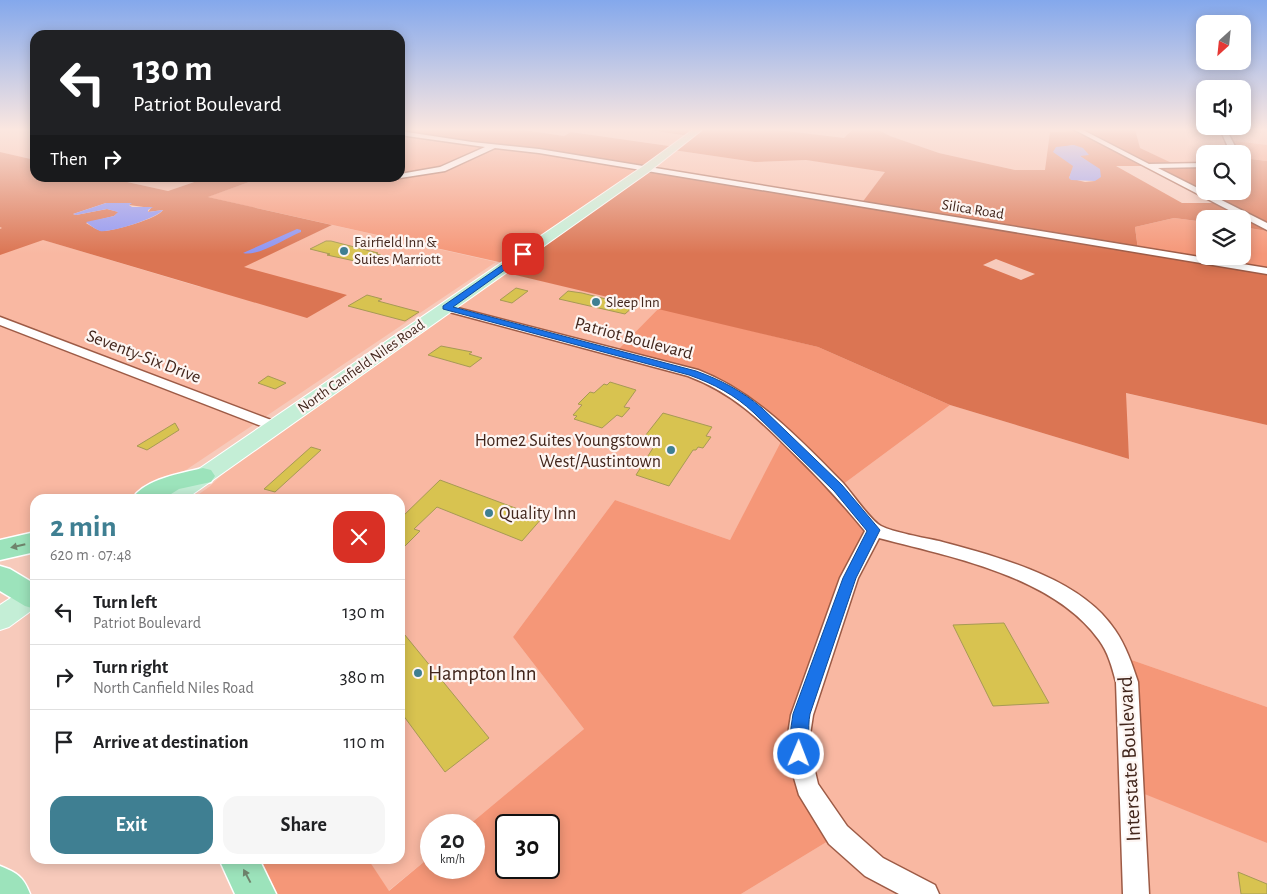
<!DOCTYPE html>
<meta charset="utf-8">
<style>
:root{--surface:#fff;--page:#f6f6f6;--text:#202124;--muted:#757577;--line:#e0e0e0;--accent:#3f7f92}
body{margin:0;font-family:"Alegreya Sans",sans-serif;background:var(--page);color:var(--text);height:100vh;display:flex;flex-direction:column;font-size:19px;white-space:nowrap}
*{box-sizing:border-box;margin:0}
p{font-size:16px;color:var(--muted)}
.icon{flex:none;width:28px;height:28px;fill:none;stroke:currentColor;stroke-width:2;stroke-linecap:round;stroke-linejoin:round}
.map{position:relative;flex:1;overflow:hidden}
.drawer{position:absolute;left:30px;top:494px;width:375px;height:370px;display:flex;flex-direction:column;background:var(--surface);border-radius:15px;box-shadow:0 2px 12px #0003}
.drawer>*{flex:none}
.top-card{position:absolute;left:30px;top:30px;width:375px;height:152px;border-radius:15px;box-shadow:0 2px 12px #0003;background:#202124;color:#fff;overflow:hidden}
.needle{width:32px;rotate:207deg}
.buttons{position:absolute;left:1196px;top:15px;display:grid;gap:10px}
.buttons a{display:grid;place-items:center;width:55px;height:55px;border-radius:10px;background:var(--surface);box-shadow:0 2px 12px #0003;font-size:25px}
.speed{position:absolute;left:420px;top:814px;display:flex;gap:10px;font-size:25px;font-weight:700;text-align:center}
.speed>*{display:grid;place-content:center;width:65px;height:65px;border-radius:50%;background:var(--surface);box-shadow:0 2px 12px #0003;line-height:1}
.speed small{font-size:12px;font-weight:400}
.speed .limit{border:2px solid #111;border-radius:8px;background:#fff;color:#111}
.pin{position:absolute;display:grid;place-items:center;width:42px;height:42px;color:#fff;margin:-21px;border-radius:10px;box-shadow:0 2px 8px #0006}
.me{position:absolute;width:55px;margin:-28px;rotate:1deg;stroke-linejoin:round;filter:drop-shadow(0 0 4px #0008)}
.turn{display:flex;align-items:center;gap:18px;height:105px;padding:0 20px;font-size:22px}
.turn .icon{width:65px;height:65px;stroke-width:2.5}
.turn b{display:block;font-size:35px;line-height:42px}
.then{display:flex;align-items:center;height:48px;padding:0 20px;background:#0003;gap:10px;font-size:19px}
.round{display:grid;place-items:center;flex:none;width:52px;height:52px;border-radius:15px;background:var(--page)}
.head{display:flex;align-items:center;justify-content:space-between;height:85px;padding:0 20px}
h1{font-size:30px;font-weight:600;line-height:38px;color:var(--accent)}
.button{display:flex;gap:10px;margin-top:auto;padding:10px 20px}
.button a{flex:1;height:58px;border-radius:15px;background:var(--accent);color:#fff;font-size:20px;font-weight:600;line-height:58px;text-align:center}
.button a+a{background:var(--page);color:var(--text)}
ul{padding:0;list-style:none}
li{display:flex;align-items:center;gap:15px;height:65px;padding:0 20px;border-top:1px solid var(--line)}
li div{flex:1}
li b{display:block;font-size:19px}
li em{font-style:normal}
.map>svg:first-child{display:block}
.built{fill:#f9b8a2}
.green{fill:#f59778;fill-rule:evenodd}
.forest{fill:#db7553;fill-rule:evenodd}
.water{fill:#8e95f3}
.building{fill:#d8c350;stroke:#a79a54}
.lines{fill:none;stroke-linecap:round;stroke-linejoin:round}
.minor-casing{stroke:#9d5b46;stroke-width:3}
.major-casing{stroke:#fff;stroke-width:2}
.highway-casing{stroke:#fff;stroke-width:3}
.minor{fill:#fff;fill-rule:evenodd}
.major{fill:#c4eed6;fill-rule:evenodd}
.highway{fill:#9ce3bb;fill-rule:evenodd}
.oneway{fill:#6f846c}
.route{fill:#1a73e8;stroke:#114b97}
.poi-dot{fill:#3f7f92;stroke:#fdf5f2;stroke-width:2}
.labels{text-anchor:middle;stroke-width:4.5;stroke-linejoin:round;paint-order:stroke}
.far-street-label{font-size:15px;fill:#42261c;stroke:#fdf5f2}
.far-poi-label{font-size:15px;fill:#42261c;stroke:#fdf5f2;text-anchor:start}
.street-label{font-size:18px;fill:#42261c;stroke:#fdf5f2}
.poi-label{font-size:18px;fill:#42261c;stroke:#fdf5f2;text-anchor:end}
.near-poi-label{font-size:21px;fill:#42261c;stroke:#fdf5f2;text-anchor:start}
.near-street-label{font-size:21px;fill:#42261c;stroke:#fdf5f2}
</style>
<div class="map">
<svg width="1267" height="894" viewBox="0 0 1267 894">
<rect width="100%" height="100%" fill="#f7cabb"/>
<!-- built -->
<g class="built">
<path d="M 0,129 L 35,129 L 35,160 L 0,152 Z"/>
<path d="M 518,129 L 641,129 L 690,136 L 676,147 L 572,132 L 564,136 Z"/>
<path d="M 770,129 L 853,129 L 844,139 Z"/>
<path d="M 877,129 L 1076,129 L 1081,131 L 1045,170 L 1015,170 L 939,153 L 890,136 Z"/>
<path d="M 1135,129 L 1267,129 L 1267,145 L 1229,140 L 1235,154 L 1205,154 L 1205,165 L 1176,165 L 1139,148 Z"/>
<path d="M 673,150 L 755,162 L 806,160 L 886,171 L 861,204 L 646,169 Z"/>
<path d="M 109,178 L 206,178 L 168,191 Z"/>
<path d="M 332,225 L 496,262 L 180,474 L 133,499 L 35,499 L 35,535 L 0,544 L 0,227 L 200,287 Z"/>
<path d="M 499,271 L 659,308 L 617,352 L 711,379 L 785,436 L 730,540 L 615,500 L 513,637 L 584,729 L 469,825 L 431,825 L 431,856 L 388,891 L 368,859 L 400,859 L 400,499 L 192,499 L 209,487 L 274,426 Z"/>
<path d="M 1125,393 L 1267,425 L 1267,707 L 1120,656 L 1132,788 L 1267,843 L 1267,894 L 741,894 L 838,835 L 799,754 L 838,488 L 950,405 L 1129,459 Z"/>
</g>
<!-- green -->
<g class="green">
<path d="M 400,133 L 524,149 L 646,169 L 508,264 L 207,197 L 260,178 L 400,178 Z"/>
<path d="M 1229,140 L 1267,145 L 1267,161 L 1243,158 L 1242,154 L 1235,154 Z"/>
<path d="M 1174,218 L 1205,222 L 1205,256 L 1242,256 L 1243,227 L 1267,231 L 1267,271 L 1138,249 L 1135,227 Z"/>
<path d="M 659,308 L 818,347 L 950,405 L 838,488 L 874,530 L 798,741 L 838,835 L 741,894 L 256,894 L 238,859 L 368,859 L 389,891 L 431,856 L 431,868 L 474,868 L 474,825 L 469,825 L 584,729 L 513,637 L 615,500 L 730,540 L 784,436 L 730,389 L 616,352 ZM 506,825 L 549,825 L 549,868 L 506,868 Z"/>
<path d="M 1120,656 L 1267,707 L 1267,843 L 1132,789 Z"/>
</g>
<!-- forest -->
<g class="forest">
<path d="M 400,129 L 518,129 L 564,136 L 571,132 L 676,147 L 690,136 L 641,129 L 770,129 L 844,138 L 853,129 L 877,129 L 890,136 L 939,153 L 1015,170 L 1045,170 L 1050,132 L 1080,131 L 1076,129 L 1135,129 L 1140,148 L 1176,165 L 1205,165 L 1205,191 L 1242,191 L 1243,158 L 1267,161 L 1267,231 L 1243,227 L 1242,219 L 1205,219 L 1205,222 L 1174,218 L 1135,227 L 1138,250 L 1267,271 L 1267,425 L 1126,393 L 1129,459 L 950,405 L 818,347 L 499,271 L 645,169 L 539,151 L 400,133 ZM 1074,145 L 1080,156 L 1088,162 L 1095,181 L 1085,182 L 1069,178 L 1074,166 L 1067,160 L 1068,146 ZM 673,150 L 755,162 L 806,160 L 885,172 L 861,204 L 647,169 ZM 1116,166 L 1147,166 L 1219,203 L 1182,203 ZM 996,259 L 1035,274 L 1021,280 L 983,265 Z"/>
<path d="M 0,152 L 35,160 L 35,178 L 109,178 L 168,191 L 206,178 L 260,178 L 208,197 L 332,225 L 244,267 L 347,295 L 307,318 L 43,240 L 0,255 L 0,229 L 2,228 L 0,227 ZM 106,203 L 131,203 L 129,205 L 151,208 L 148,212 L 163,210 C 157,219 116,230 104,231 C 98,231 91,226 86,223 L 114,216 L 119,212 L 107,209 L 76,215 L 73,214 Z"/>
</g>
<!-- water -->
<g class="water">
<path d="M 1074,145 L 1083,148 L 1089,155 L 1080,156 L 1100,169 L 1101,177 L 1095,181 L 1071,180 L 1069,178 L 1073,166 L 1053,152 L 1056,147 Z"/>
<path d="M 106,203 L 132,203 L 129,205 L 132,207 L 153,207 L 148,210 L 148,212 L 163,210 C 157,218 111,233 100,231 C 95,229 90,225 86,222 L 114,216 L 118,212 L 107,209 L 76,215 L 73,214 Z"/>
<path d="M 297,229 L 301,230 L 301,232 C 286,238 258,257 243,253 Z"/>
</g>
<!-- building -->
<g class="building">
<path d="M 326,241 L 331,241 L 378,253 L 376,254 L 381,255 L 364,263 L 327,255 L 330,254 L 310,249 Z"/>
<path d="M 516,288 L 528,291 L 512,303 L 500,300 Z"/>
<path d="M 568,291 L 582,293 L 634,306 L 625,314 L 559,299 Z"/>
<path d="M 367,295 L 382,299 L 378,301 L 419,312 L 405,321 L 348,306 Z"/>
<path d="M 441,346 L 472,352 L 469,354 L 482,358 L 470,367 L 428,355 Z"/>
<path d="M 268,376 L 281,381 L 286,383 L 275,389 L 258,383 Z"/>
<path d="M 610,382 L 636,390 L 624,407 L 630,408 L 622,417 L 617,415 L 602,428 L 574,419 L 577,416 L 573,415 L 582,405 L 578,404 L 590,392 L 594,393 L 604,384 L 607,385 Z"/>
<path d="M 663,413 L 712,427 L 706,436 L 711,437 L 703,448 L 698,447 L 696,450 L 693,450 L 669,486 L 636,475 L 658,440 L 645,436 Z"/>
<path d="M 175,423 L 179,430 L 147,450 L 137,446 Z"/>
<path d="M 311,447 L 321,450 L 275,492 L 264,489 Z"/>
<path d="M 440,480 L 542,518 L 522,541 L 437,507 L 414,529 L 420,531 L 400,551 L 400,519 Z"/>
<path d="M 1004,623 L 1049,703 L 993,706 L 953,625 Z"/>
<path d="M 400,629 L 489,738 L 445,772 L 400,711 Z"/>
<path d="M 1238,872 L 1267,884 L 1267,894 L 1241,894 Z"/>
</g>
<g class="lines">
<!-- minor casing -->
<g class="minor-casing">
<g id="minor">
<path d="M 1073,129 L 1081,129 L 1149,164 L 1205,163 L 1205,167 L 1158,168 L 1267,223 L 1267,230 Z"/>
<path d="M 1220,129 L 1226,129 L 1239,154 L 1231,154 Z"/>
<path d="M 400,131 L 472,142 L 539,149 L 1267,268 L 1267,274 L 539,153 L 495,148 L 445,171 L 400,178 L 397,178 L 400,178 L 400,174 L 440,167 L 485,147 L 400,135 Z"/>
<path d="M 446,305 L 698,370 C 756,392 800,440 843,483 C 852,493 870,520 881,526 C 892,532 925,538 939,541 C 997,557 1080,577 1115,630 C 1126,646 1132,664 1138,682 L 1149,894 L 1123,894 L 1116,682 C 1112,667 1108,652 1099,640 C 1053,576 951,557 879,538 L 858,578 L 813,715 L 809,741 L 811,754 L 818,784 L 847,826 L 883,858 L 935,885 L 939,894 L 899,894 L 865,876 L 829,844 L 799,795 L 787,754 L 787,741 L 791,715 L 840,578 L 865,531 C 842,503 818,477 792,452 C 759,419 733,393 688,376 L 442,310 L 440,308 Z"/>
<path d="M 0,317 L 279,423 L 281,426 L 279,429 L 269,429 L 0,325 Z"/>
</g>
</g>
<!-- major casing -->
<g class="major-casing">
<g id="major">
<path d="M 694,129 L 703,129 L 650,171 L 186,499 L 159,499 L 162,494 L 642,167 Z"/>
<path d="M 35,585 L 35,608 L 9,627 L 0,630 L 0,605 L 26,588 Z"/>
</g>
</g>
<!-- highway casing -->
<g class="highway-casing">
<g id="highway">
<path d="M 203,468 L 211,470 L 215,476 L 211,482 L 179,489 L 163,499 L 132,499 C 144,479 182,473 203,468 Z"/>
<path d="M 35,532 L 35,552 L 0,560 L 0,540 Z"/>
<path d="M 0,566 L 10,569 L 35,584 L 35,609 L 25,606 L 0,591 Z"/>
<path d="M 219,859 L 259,859 L 276,894 L 235,894 Z"/>
<path d="M 0,866 C 17,873 23,876 30,894 L 0,894 Z"/>
</g>
</g>
<!-- minor -->
<use href="#minor" class="minor"/>
<!-- major -->
<use href="#major" class="major"/>
<!-- highway -->
<use href="#highway" class="highway"/>
</g>
<!-- one-way arrows -->
<defs><path id="oneway-solid" d="M-6-.8H1V-3.2L6.5 0L1 3.2V.8H-6Z" transform="scale(1.25)"/></defs>
<g class="oneway">
<use href="#oneway-solid" transform="translate(18 546) rotate(167)"/>
<use href="#oneway-solid" transform="translate(247 876) rotate(-118)"/>
</g>
<!-- sky -->
<linearGradient id="sky" x2="0" y2="1"><stop stop-color="#84a8ec"/><stop offset="0.51" stop-color="#fbe7e0"/><stop offset="1" stop-color="#fbe7e0" stop-opacity="0"/></linearGradient>
<rect width="1267" height="254" fill="url(#sky)"/>
<!-- route -->
<path class="route" d="M 521,252 L 527,254 L 453,307 L 696,371 C 721,380 742,391 762,408 L 842,485 L 880,530 L 856,578 L 810,714 C 807,729 811,746 805,760 L 799,762 L 793,760 C 787,747 791,728 793,714 L 843,578 L 867,531 L 834,491 L 754,413 C 735,395 714,384 689,375 L 443,309 L 443,306 Z"/>
<!-- markers -->
<g class="poi-dot">
<circle cx="344" cy="251" r="5"/>
<circle cx="596" cy="302" r="5"/>
<circle cx="671" cy="450" r="5"/>
<circle cx="489" cy="513" r="5"/>
<circle cx="418" cy="673" r="5"/>
</g>
<g class="labels">
<!-- far-street labels -->
<g class="far-street-label">
<text transform="translate(973 209) rotate(9)" y="5">Silica Road</text>
<text transform="translate(361 366) rotate(-35)" y="5">North Canfield Niles Road</text>
</g>
<!-- far-poi labels -->
<g class="far-poi-label">
<text x="354" y="247">Fairfield Inn &amp;<tspan x="354" dy="17">Suites Marriott</tspan></text>
<text x="606" y="307">Sleep Inn</text>
</g>
<!-- street labels -->
<g class="street-label">
<text transform="translate(634 338) rotate(15)" y="6">Patriot Boulevard</text>
<text transform="translate(144 356) rotate(21)" y="6">Seventy-Six Drive</text>
</g>
<!-- poi labels -->
<g class="poi-label">
<text x="661" y="446">Home2 Suites Youngstown<tspan x="661" dy="21">West/Austintown</tspan></text>
<text x="499" y="519" text-anchor="start">Quality Inn</text>
</g>
<!-- near-poi labels -->
<g class="near-poi-label">
<text x="428" y="680">Hampton Inn</text>
</g>
<!-- near-street labels -->
<g class="near-street-label">
<text transform="translate(1129 759) rotate(-93)" y="7">Interstate Boulevard</text>
</g>
</g>
</svg>
<div class="buttons">
<a><svg class="needle" viewBox="-14 -14 28 28"><path d="M0-13l5 13h-10z" fill="#e53935"/><path d="M0 13l5-13h-10z" fill="#757577"/></svg></a>
<a><svg class="icon" aria-label="sound" viewBox="0 0 24 24"><path d="M4 9h4l5-4v14l-5-4H4zM17 9q2 3 0 6"/></svg></a>
<a><svg class="icon" aria-label="search" viewBox="0 0 24 24"><circle cx="10" cy="10" r="6"/><path d="M15 15l6 6"/></svg></a>
<a><svg class="icon" aria-label="layers" viewBox="0 0 24 24"><path d="M12 4l9 5-9 5-9-5zM3 14l9 5 9-5"/></svg></a>
</div>
<div class="speed"><div>20<small>km/h</small></div><div class="limit">30</div></div>
<div class="pin" style="left:523px;top:254px;background:#d93025"><svg class="icon" aria-label="arrive" viewBox="0 0 24 24"><path d="M6 21V4h12l-3 4 3 4H6"/></svg></div>
<svg class="me" style="left:799px;top:754px" viewBox="-20 -20 40 40"><circle r="17" fill="#1a73e8" stroke="#fff" stroke-width="3"/><path d="M0-11L8 9 0 5-8 9z" fill="#fff"/></svg>
<div class="top-card">
<div class="turn"><svg class="icon" aria-label="left" viewBox="0 0 24 24"><path d="M17 20v-9H6M10 6l-5 5 5 5"/></svg><div><b>130 m</b>Patriot Boulevard</div></div>
<div class="then">Then<svg class="icon" aria-label="right" viewBox="0 0 24 24"><path d="M7 20v-9h11M14 6l5 5-5 5"/></svg></div>
</div>
<section class="drawer">
<div class="head"><div><h1>2 min</h1><p>620 m · 07:48</p></div><a class="round" style="background:#d93025;color:#fff"><svg class="icon" aria-label="close" viewBox="0 0 24 24"><path d="M6 6l12 12M18 6L6 18"/></svg></a></div>
<ul>
<li><svg class="icon" aria-label="left" viewBox="0 0 24 24"><path d="M17 20v-9H6M10 6l-5 5 5 5"/></svg><div><b>Turn left</b><p>Patriot Boulevard</p></div><em>130 m</em></li>
<li><svg class="icon" aria-label="right" viewBox="0 0 24 24"><path d="M7 20v-9h11M14 6l5 5-5 5"/></svg><div><b>Turn right</b><p>North Canfield Niles Road</p></div><em>380 m</em></li>
<li><svg class="icon" aria-label="arrive" viewBox="0 0 24 24"><path d="M6 21V4h12l-3 4 3 4H6"/></svg><div><b>Arrive at destination</b></div><em>110 m</em></li>
</ul>
<div class="button"><a>Exit</a><a>Share</a></div>
</section>
</div>
